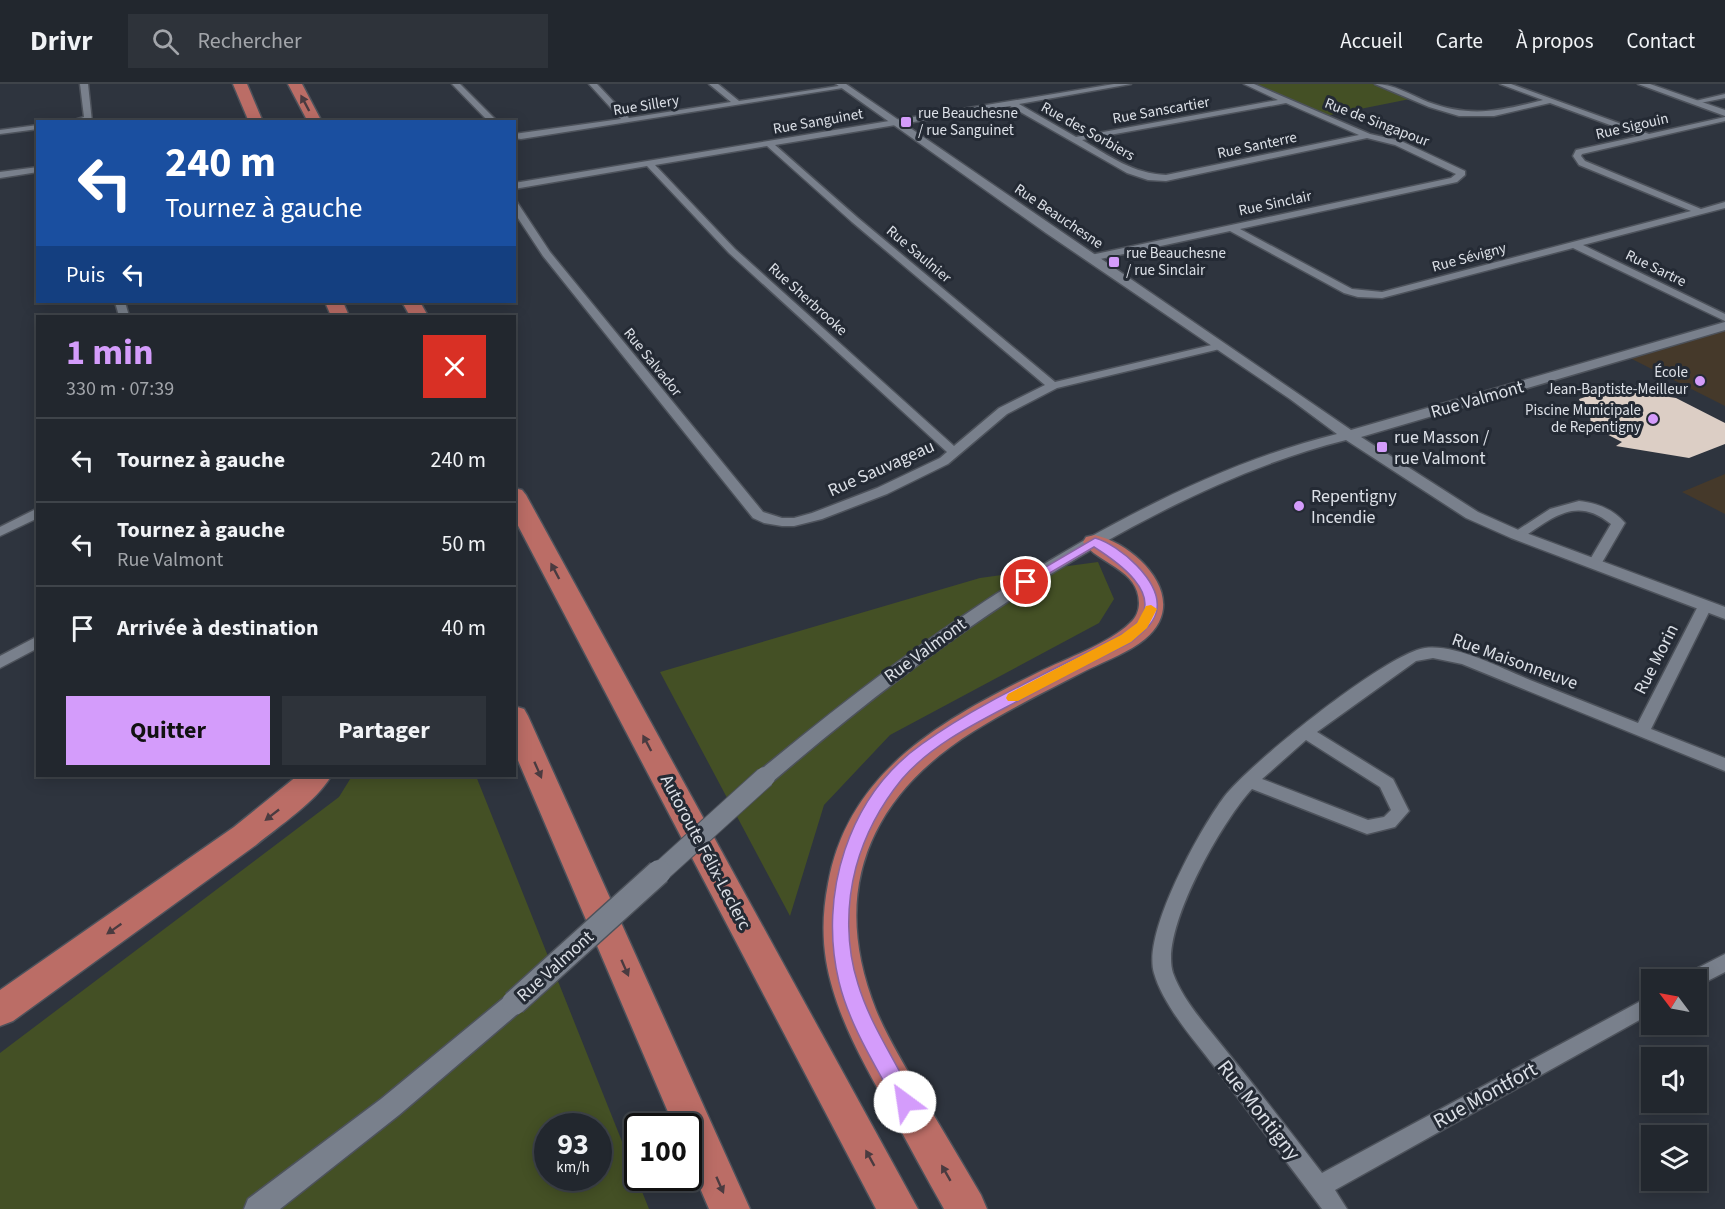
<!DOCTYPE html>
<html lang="fr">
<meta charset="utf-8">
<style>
:root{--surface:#22272e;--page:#2e333a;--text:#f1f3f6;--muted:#a2a5aa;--line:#3f444a;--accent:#d49cfb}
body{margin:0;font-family:"Source Sans 3",sans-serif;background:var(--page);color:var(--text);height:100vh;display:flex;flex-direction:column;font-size:22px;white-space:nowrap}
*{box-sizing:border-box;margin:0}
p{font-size:20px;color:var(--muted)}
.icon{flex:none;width:33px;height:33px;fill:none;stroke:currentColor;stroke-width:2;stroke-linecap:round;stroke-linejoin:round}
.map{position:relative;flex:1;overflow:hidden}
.panel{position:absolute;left:36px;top:231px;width:480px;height:462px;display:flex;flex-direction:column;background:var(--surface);border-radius:0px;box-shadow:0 3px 15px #0003,0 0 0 2px var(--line)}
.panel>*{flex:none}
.guide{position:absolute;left:36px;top:36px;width:480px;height:183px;border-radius:0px;box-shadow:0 3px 15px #0003,0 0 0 2px var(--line);background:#1a4fa0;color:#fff;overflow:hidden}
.needle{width:39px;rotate:302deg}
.controls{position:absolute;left:1641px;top:885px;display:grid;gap:12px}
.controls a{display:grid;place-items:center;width:66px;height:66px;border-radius:0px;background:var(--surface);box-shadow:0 3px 15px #0003,0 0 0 2px var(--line);font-size:30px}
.speed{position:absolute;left:534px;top:1029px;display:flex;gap:12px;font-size:30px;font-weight:700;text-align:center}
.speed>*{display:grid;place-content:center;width:78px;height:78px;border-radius:50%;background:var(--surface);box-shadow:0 3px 15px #0003,0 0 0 2px var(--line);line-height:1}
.speed small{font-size:15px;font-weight:400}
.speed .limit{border:3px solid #111;border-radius:9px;background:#fff;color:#111}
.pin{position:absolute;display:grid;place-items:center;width:51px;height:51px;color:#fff;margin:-26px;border:3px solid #fff;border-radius:50%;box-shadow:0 2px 6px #0007}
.me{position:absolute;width:66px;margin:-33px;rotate:329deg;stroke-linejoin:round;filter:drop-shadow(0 0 4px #0008)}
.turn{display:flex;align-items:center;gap:21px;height:126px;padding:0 30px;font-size:27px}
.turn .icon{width:78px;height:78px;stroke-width:2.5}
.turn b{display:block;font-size:42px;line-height:51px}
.then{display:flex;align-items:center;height:57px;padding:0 30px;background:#0003;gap:12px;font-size:22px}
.round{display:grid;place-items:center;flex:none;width:63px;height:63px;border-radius:0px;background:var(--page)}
.headline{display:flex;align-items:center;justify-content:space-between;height:102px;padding:0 30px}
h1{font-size:36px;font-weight:700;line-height:45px;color:var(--accent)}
.button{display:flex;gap:12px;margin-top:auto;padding:12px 30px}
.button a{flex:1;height:69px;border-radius:0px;background:var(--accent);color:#111;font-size:24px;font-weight:700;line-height:69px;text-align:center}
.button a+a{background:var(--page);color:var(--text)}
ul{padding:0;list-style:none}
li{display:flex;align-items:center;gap:18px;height:84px;padding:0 30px;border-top:2px solid var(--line)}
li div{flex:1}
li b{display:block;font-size:22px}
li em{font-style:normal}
header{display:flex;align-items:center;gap:36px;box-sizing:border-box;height:84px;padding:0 30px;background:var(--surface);border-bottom:2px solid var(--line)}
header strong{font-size:28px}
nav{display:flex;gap:33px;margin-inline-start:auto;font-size:21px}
.search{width:420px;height:54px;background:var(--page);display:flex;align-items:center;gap:15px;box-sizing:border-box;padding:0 21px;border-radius:0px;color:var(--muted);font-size:22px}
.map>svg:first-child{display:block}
.education{fill:#45392a}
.green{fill:#445025;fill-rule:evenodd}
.building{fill:#dccec5}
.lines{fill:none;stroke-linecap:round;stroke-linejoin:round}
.minor-casing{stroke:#4d525b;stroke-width:3}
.tertiary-casing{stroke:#4d525b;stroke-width:3}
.motorway-casing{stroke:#4d525b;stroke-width:3}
.minor{fill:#79808c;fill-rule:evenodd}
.tertiary{fill:#79808c;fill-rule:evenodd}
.motorway{fill:#bb6d66;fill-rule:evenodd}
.tertiary-bridge-far1-casing{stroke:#4d525b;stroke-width:22;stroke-linecap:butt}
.tertiary-bridge-casing{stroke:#4d525b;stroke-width:27;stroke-linecap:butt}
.tertiary-bridge-far1{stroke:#79808c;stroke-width:20}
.tertiary-bridge{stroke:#79808c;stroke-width:24}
.oneway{fill:#4a3b40}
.route{fill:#d49cfb;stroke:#8a65a3;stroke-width:1.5}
.slow{fill:#f59e0b}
.poi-dot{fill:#d49cfb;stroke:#242a34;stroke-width:2}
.labels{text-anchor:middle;stroke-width:6;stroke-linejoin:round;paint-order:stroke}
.far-street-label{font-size:15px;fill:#dce0e7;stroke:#242a34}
.far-poi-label{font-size:15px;fill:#dce0e7;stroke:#242a34;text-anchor:start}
.street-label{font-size:18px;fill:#dce0e7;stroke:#242a34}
.poi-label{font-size:18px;fill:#dce0e7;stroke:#242a34;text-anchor:start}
.near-street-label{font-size:21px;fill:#dce0e7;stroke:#242a34}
</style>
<header>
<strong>Drivr</strong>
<div class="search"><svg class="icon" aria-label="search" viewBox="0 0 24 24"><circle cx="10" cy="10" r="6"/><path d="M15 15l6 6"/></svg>Rechercher</div>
<nav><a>Accueil</a><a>Carte</a><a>À propos</a><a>Contact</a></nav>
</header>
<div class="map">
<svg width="1725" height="1125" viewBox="0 0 1725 1125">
<rect width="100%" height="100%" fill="#2e343e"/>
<!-- education -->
<g class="education">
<path d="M 1725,242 L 1725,322 L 1626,272 Z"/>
<path d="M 1725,390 L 1725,430 L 1682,408 Z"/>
</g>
<!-- green -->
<g class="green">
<path d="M 1244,0 L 1373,0 L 1410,15 L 1320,33 Z"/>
<path d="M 1098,478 L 1114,515 L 1099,539 L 890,651 L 824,721 L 790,832 L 660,588 L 980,494 Z"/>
<path d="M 352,692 L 476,692 L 649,1125 L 0,1125 L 0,969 L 339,713 ZM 548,1042 L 598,1042 L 598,1094 L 548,1094 Z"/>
</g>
<!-- building -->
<path class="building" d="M 1647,298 L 1654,305 L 1661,306 L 1663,312 L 1676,314 L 1725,339 L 1725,360 L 1689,374 L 1616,362 L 1622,358 L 1591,342 L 1590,331 L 1585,330 L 1579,315 L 1601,308 L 1611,310 Z"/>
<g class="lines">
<!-- minor casing -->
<g class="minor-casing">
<g id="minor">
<path d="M 80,0 L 88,0 L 92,38 L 68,38 L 84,33 Z"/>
<path d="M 452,0 L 460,0 L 498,38 L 489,38 Z"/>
<path d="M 589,0 L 597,0 L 629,34 L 731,18 L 709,0 L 718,0 L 739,17 L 845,1 L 849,3 L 521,55 L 514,54 L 514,50 L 621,35 Z"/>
<path d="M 1114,0 L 1131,0 L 1019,20 L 1076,53 L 1278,16 L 1244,0 L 1254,0 L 1370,50 L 1401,57 L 1465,87 L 1465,91 L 1457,98 L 1240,145 L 1352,205 L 1382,208 L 1691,127 L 1579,81 L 1573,72 L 1576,66 L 1640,52 L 1550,19 L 1494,32 L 1459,32 L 1429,23 L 1375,0 C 1394,0 1411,11 1428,18 C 1471,34 1500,27 1543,16 L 1500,0 L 1511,0 L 1649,50 L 1725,33 L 1725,37 L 1582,70 L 1581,72 L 1585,77 L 1701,125 L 1725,118 L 1725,124 L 1583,161 L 1725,230 L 1725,237 L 1573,164 L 1382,214 L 1358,213 L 1344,209 L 1230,147 L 1091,177 L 1086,174 L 1091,171 L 1451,94 L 1456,90 L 1395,61 L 1367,54 L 1166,97 L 1148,96 L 1127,89 L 1010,22 L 775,61 L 858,134 L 1055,298 L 1220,259 L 1225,262 L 1224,264 L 1057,304 L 1007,330 L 948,380 L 887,410 L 822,435 L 794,442 L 782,442 L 764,439 L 753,434 L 543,172 L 514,128 L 514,117 L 517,118 L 550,168 L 763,428 L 782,434 L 794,434 L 812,429 L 877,404 L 940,374 L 947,368 L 729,169 L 647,82 L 514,105 L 514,99 ZM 1286,19 L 1359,51 L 1166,91 C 1134,90 1109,72 1082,56 ZM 767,62 L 852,138 L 1045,301 L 999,324 L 954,362 L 735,165 L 655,81 Z"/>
<path d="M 1725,10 L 1725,14 L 1695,20 L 1691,18 Z"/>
<path d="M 38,41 L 38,45 L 0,50 L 0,46 Z"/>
<path d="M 38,83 L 38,88 L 0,94 L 0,88 Z"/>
<path d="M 115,218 L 125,218 L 129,232 L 119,232 Z"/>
<path d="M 1579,417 C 1597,419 1613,425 1625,439 L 1600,482 L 1595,483 L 1588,479 L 1611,440 C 1576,412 1554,433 1522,454 L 1517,455 L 1510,451 L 1550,425 Z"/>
<path d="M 38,424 L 38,434 L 0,452 L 0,443 Z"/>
<path d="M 1705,517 L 1712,522 L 1651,645 L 1725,674 L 1725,687 L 1462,580 L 1433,574 L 1416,577 L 1317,648 L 1393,695 L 1409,727 L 1395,743 L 1367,750 L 1252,705 C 1223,736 1159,846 1173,889 C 1183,917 1206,941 1224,964 C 1257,1005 1290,1047 1322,1089 L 1652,911 L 1652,929 L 1335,1106 L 1347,1125 L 1322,1125 C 1286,1077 1250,1030 1214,982 C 1194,956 1163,921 1154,889 C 1142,849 1200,745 1224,713 C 1249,680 1387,569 1425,564 C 1456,560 1501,584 1530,596 C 1566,610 1602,625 1638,639 L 1698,522 ZM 1306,656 L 1380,703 L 1391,726 L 1384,733 L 1368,736 L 1262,695 Z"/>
<path d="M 38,552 L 38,564 L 0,584 L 0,572 Z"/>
<path d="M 1725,870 L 1725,888 L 1696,903 L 1696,896 L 1683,896 L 1686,890 Z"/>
</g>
</g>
<!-- tertiary casing -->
<g class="tertiary-casing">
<g id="tertiary">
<path d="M 836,0 L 846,0 L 1351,346 L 1725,238 L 1725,246 L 1361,353 L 1478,428 L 1523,448 L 1725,523 L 1725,535 L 1511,454 L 1466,434 L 1346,356 C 1258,378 1175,418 1096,463 C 978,531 875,610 772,698 L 765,700 L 758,698 L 755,693 L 758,688 C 863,601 964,525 1083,457 C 1163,412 1248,372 1337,350 L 1290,315 L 1046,149 Z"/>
<path d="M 1638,0 L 1650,0 L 1725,26 L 1725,32 Z"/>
<path d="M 514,909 L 522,912 L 526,919 L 522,926 L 399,1031 L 280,1125 L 244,1125 L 248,1115 L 381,1015 L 506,912 Z"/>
</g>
</g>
<!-- motorway casing -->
<g class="motorway-casing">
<g id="motorway">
<path d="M 233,0 L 247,0 L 263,38 L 249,38 Z"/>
<path d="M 288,0 L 302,0 L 322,38 L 308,38 Z"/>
<path d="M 325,218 L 343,218 L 349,232 L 331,232 Z"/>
<path d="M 402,218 L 420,218 L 428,232 L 410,232 Z"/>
<path d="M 514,404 L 522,406 L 526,411 L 918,1125 L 876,1125 L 514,434 Z"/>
<path d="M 1095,451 C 1138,461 1192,516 1145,555 C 1129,568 1108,576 1089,585 C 1050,605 1011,624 974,647 C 868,713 829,808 876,926 C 888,955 905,982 921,1010 C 941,1043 961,1077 981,1111 L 987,1125 L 944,1125 C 926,1093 909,1062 892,1030 C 865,982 835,931 826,876 C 822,850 823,826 828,800 C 848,686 944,635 1039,588 C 1065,575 1110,559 1130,539 C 1136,534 1139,526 1139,519 C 1139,485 1098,480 1083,458 L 1086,453 Z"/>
<path d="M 514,622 L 524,625 L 528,632 L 750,1125 L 709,1125 L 688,1076 L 688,1042 L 674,1042 L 514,667 Z"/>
<path d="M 297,692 L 331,692 C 317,717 279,742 256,761 L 13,937 L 0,942 L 0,906 L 234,743 Z"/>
</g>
</g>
<!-- minor -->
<use href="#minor" class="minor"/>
<!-- tertiary -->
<use href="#tertiary" class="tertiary"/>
<!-- motorway -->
<use href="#motorway" class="motorway"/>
<!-- tertiary-bridge-far1 casing -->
<g class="tertiary-bridge-far1-casing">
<path id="tertiary-bridge-far1" d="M 658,790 L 765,693"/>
</g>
<!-- tertiary-bridge casing -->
<g class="tertiary-bridge-casing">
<path id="tertiary-bridge" d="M 514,919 L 659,788"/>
</g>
<!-- tertiary-bridge-far1 -->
<use href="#tertiary-bridge-far1" class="tertiary-bridge-far1"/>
<!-- tertiary-bridge -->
<use href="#tertiary-bridge" class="tertiary-bridge"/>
</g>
<!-- one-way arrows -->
<defs><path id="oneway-solid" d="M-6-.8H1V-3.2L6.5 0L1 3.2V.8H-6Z" transform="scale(1.5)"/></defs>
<g class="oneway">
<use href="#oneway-solid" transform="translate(305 19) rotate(-118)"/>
<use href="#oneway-solid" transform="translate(555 487) rotate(-118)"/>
<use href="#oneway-solid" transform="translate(647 659) rotate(-118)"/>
<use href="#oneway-solid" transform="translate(538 686) rotate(66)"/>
<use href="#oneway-solid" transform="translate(272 731) rotate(142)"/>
<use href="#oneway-solid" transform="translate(114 845) rotate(145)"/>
<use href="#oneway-solid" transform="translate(625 884) rotate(66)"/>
<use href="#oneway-solid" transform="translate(870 1074) rotate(-119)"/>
<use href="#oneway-solid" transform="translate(946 1089) rotate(-120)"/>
<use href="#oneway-solid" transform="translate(720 1101) rotate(66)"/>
</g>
<!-- route -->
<path class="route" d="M 1095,454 C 1120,461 1161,497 1157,525 C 1155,540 1141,549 1131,558 C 1093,577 1055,597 1018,617 C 978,638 932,660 902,695 C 880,722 865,750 856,783 C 846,821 846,863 858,900 C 871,943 897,978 915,1018 L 912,1025 L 905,1027 L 899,1025 C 877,984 850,943 839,898 C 818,811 848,712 922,660 C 983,616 1055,586 1121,551 C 1126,548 1132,544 1136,540 C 1165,510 1116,477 1094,463 L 1031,500 L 1021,500 L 1020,498 Z"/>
<!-- slow -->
<path class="slow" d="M 1151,521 L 1157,525 L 1147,544 L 1131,558 L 1018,617 L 1008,617 L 1006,614 L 1008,610 L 1121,551 L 1137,539 L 1146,522 Z"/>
<!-- markers -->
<g class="poi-dot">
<rect x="900" y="32" width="12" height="12" rx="3"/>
<rect x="1108" y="172" width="12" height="12" rx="3"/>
<circle cx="1700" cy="297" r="6"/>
<circle cx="1653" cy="335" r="6"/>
<rect x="1376" y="357" width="12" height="12" rx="3"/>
<circle cx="1299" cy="422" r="6"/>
</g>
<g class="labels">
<!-- far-street labels -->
<g class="far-street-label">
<text transform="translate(646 21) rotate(-9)" y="5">Rue Sillery</text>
<text transform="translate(1161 26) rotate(-10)" y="5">Rue Sanscartier</text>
<text transform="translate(818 37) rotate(-10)" y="5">Rue Sanguinet</text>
<text transform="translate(1377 38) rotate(21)" y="5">Rue de Singapour</text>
<text transform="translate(1632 42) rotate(-13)" y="5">Rue Sigouin</text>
<text transform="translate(1088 47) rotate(29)" y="5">Rue des Sorbiers</text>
<text transform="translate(1257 61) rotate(-12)" y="5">Rue Santerre</text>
<text transform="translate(1275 119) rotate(-12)" y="5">Rue Sinclair</text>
<text transform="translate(1059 132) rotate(34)" y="5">Rue Beauchesne</text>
<text transform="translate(919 170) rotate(40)" y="5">Rue Saulnier</text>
<text transform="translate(1469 173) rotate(-15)" y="5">Rue Sévigny</text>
<text transform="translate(1656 184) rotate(26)" y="5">Rue Sartre</text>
<text transform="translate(808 215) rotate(42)" y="5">Rue Sherbrooke</text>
<text transform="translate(653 278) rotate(51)" y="5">Rue Salvador</text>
</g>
<!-- far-poi labels -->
<g class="far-poi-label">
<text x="918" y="34">rue Beauchesne<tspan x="918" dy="17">/ rue Sanguinet</tspan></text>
<text x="1126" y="174">rue Beauchesne<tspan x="1126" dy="17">/ rue Sinclair</tspan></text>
<text x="1688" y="293" text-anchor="end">École<tspan x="1688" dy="17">Jean-Baptiste-Meilleur</tspan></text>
<text x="1641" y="331" text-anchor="end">Piscine Municipale<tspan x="1641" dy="17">de Repentigny</tspan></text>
</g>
<!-- street labels -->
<g class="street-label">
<text transform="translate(1477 315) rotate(-16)" y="6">Rue Valmont</text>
<text transform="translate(881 384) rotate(-24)" y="6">Rue Sauvageau</text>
<text transform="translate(925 566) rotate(-36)" y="6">Rue Valmont</text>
<text transform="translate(1656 575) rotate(-63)" y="6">Rue Morin</text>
<text transform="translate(1515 577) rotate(20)" y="6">Rue Maisonneuve</text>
<text transform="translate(706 768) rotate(62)" y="6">Autoroute Félix-Leclerc</text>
<text transform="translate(555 882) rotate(-42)" y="6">Rue Valmont</text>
</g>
<!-- poi labels -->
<g class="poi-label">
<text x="1394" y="359">rue Masson /<tspan x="1394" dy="21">rue Valmont</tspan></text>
<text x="1311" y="418">Repentigny<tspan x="1311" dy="21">Incendie</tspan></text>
</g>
<!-- near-street labels -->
<g class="near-street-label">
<text transform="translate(1485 1011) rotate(-29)" y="7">Rue Montfort</text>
<text transform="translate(1259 1026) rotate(52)" y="7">Rue Montigny</text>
</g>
</g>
</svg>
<div class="controls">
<a><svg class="needle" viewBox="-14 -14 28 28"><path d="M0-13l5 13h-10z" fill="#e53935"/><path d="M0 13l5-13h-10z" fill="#a2a5aa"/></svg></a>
<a><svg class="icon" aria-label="sound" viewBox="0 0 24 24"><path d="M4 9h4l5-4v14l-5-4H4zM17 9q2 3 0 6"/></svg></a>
<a><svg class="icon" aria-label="layers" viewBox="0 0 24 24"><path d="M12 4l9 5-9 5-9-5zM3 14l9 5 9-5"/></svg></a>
</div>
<div class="speed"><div>93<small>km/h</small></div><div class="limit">100</div></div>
<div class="pin" style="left:1026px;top:498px;background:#d93025"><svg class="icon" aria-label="arrive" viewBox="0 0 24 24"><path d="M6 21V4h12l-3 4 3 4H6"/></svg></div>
<svg class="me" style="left:905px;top:1018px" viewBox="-20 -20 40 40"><circle r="19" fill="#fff"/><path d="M0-13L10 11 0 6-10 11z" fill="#d49cfb"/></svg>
<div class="guide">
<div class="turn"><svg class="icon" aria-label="left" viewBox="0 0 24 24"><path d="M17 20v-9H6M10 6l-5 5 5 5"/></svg><div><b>240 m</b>Tournez à gauche</div></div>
<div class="then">Puis<svg class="icon" aria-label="left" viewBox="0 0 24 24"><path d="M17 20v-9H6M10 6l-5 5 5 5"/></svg></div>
</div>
<section class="panel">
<div class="headline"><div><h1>1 min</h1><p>330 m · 07:39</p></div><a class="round" style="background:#d93025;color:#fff"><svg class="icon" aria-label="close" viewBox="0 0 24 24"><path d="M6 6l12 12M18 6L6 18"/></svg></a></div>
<ul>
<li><svg class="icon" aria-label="left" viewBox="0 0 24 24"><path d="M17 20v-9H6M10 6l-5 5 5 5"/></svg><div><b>Tournez à gauche</b></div><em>240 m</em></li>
<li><svg class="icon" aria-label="left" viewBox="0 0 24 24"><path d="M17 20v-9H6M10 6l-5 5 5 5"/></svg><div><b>Tournez à gauche</b><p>Rue Valmont</p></div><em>50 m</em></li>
<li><svg class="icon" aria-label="arrive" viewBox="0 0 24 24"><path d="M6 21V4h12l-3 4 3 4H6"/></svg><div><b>Arrivée à destination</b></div><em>40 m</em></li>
</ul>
<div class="button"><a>Quitter</a><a>Partager</a></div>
</section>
</div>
